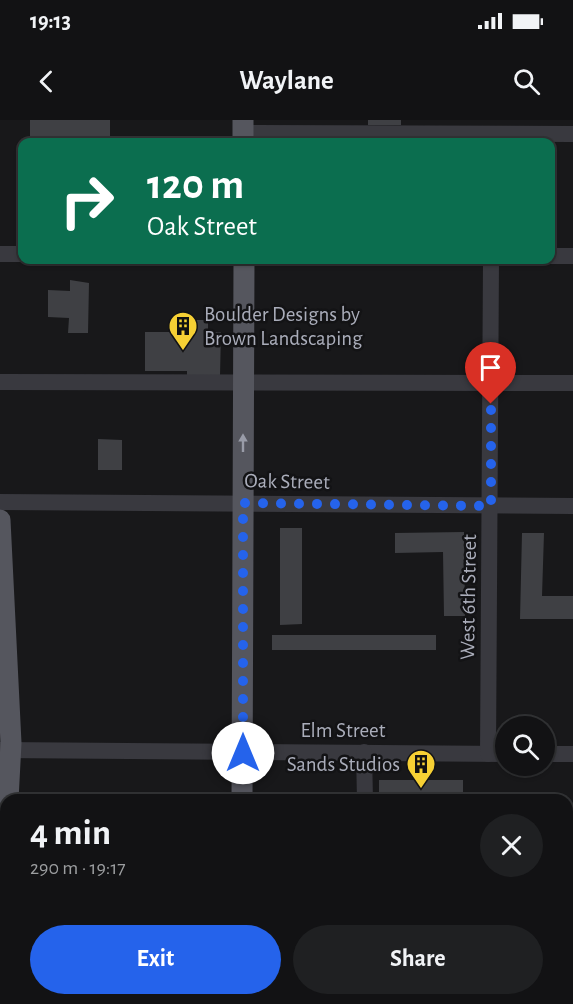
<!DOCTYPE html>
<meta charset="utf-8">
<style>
:root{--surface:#121214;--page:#1f2022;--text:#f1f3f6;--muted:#9c9ea0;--line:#313234;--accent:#2563eb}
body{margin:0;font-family:"Alegreya Sans",sans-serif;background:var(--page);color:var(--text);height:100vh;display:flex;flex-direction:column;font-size:22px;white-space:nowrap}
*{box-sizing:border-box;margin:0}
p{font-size:20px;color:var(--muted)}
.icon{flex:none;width:33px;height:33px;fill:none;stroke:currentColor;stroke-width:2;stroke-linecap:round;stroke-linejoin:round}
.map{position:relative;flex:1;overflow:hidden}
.details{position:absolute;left:0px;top:674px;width:573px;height:212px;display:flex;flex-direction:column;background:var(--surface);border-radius:18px 18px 0 0;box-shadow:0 2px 4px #0004,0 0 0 2px var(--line)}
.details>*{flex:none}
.banner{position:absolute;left:18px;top:18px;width:537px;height:126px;border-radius:12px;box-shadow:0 2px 4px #0004,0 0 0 2px var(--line);background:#0b6e4f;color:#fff;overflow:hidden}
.controls{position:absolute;left:495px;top:596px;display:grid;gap:12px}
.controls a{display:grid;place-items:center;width:60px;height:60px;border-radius:50%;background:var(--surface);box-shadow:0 2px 4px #0004,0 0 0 2px var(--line);font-size:30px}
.pin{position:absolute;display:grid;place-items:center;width:51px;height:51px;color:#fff;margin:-62px -26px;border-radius:50% 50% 50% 0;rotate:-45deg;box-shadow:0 0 6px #0007}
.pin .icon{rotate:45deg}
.me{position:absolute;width:66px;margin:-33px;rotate:0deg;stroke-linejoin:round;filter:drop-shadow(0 0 4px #0008)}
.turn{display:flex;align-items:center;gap:21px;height:126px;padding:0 30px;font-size:27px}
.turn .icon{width:78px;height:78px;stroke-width:2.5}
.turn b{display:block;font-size:42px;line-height:51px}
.round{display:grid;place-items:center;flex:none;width:63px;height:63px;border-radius:32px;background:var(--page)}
.head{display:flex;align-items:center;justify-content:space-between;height:102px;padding:0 30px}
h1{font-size:36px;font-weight:600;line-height:45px}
.primary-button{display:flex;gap:12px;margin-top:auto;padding:12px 30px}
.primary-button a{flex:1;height:69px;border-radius:36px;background:var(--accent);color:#fff;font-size:24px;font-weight:600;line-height:69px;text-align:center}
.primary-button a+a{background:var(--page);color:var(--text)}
.status{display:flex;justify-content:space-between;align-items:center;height:42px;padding:0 30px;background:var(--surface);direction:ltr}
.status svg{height:16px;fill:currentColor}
header{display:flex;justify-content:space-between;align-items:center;height:78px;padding:0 30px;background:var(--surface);font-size:27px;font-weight:600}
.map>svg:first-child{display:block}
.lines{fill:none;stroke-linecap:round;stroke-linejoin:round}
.stream{stroke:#2d353f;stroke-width:4.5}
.river{stroke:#2d353f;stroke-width:26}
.building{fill:#3f4044}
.minor{stroke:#39393f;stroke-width:16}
.major{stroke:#55565e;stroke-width:21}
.oneway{fill:#999ca8}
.route{stroke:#2563eb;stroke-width:10;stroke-dasharray:0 18}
.labels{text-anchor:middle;stroke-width:5;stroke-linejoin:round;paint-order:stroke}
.poi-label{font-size:21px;fill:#aaadba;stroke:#131315;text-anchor:start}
.street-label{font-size:21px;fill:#aaadba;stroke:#131315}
</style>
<div class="status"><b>19:13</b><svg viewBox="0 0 49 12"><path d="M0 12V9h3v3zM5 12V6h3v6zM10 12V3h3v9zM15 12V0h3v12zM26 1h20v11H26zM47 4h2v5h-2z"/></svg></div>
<header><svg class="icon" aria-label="back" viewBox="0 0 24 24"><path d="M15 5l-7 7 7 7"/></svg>Waylane<svg class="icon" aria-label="search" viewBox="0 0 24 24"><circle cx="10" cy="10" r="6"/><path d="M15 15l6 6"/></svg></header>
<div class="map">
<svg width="573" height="884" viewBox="0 0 573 884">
<rect width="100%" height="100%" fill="#18181a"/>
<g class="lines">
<!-- stream -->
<g class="stream">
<path d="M 0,776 L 6,780"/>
<path d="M 43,879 L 43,884"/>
</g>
<!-- river -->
<path class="river" d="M 127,884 L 176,880 L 197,883"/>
</g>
<!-- building -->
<g class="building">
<rect x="30" y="0" width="80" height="22"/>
<rect x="368" y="0" width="33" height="5"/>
<path d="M 70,160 L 89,163 L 88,213 L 68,213 L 69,198 L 48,197 L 48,170 L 70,171 Z"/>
<path d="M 192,200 L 208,200 L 208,212 L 221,212 L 220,256 L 187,255 L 187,251 L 145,251 L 145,212 L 192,212 Z"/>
<path d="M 98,319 L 122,320 L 122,350 L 98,350 Z"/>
<path d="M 280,408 L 302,408 L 302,504 L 280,505 Z"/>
<path d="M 464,412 L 465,496 L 444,496 L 443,432 L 395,433 L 395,413 Z"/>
<path d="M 522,413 L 544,413 L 542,476 L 573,476 L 573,499 L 520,499 Z"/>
<rect x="272" y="515" width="164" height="15"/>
<rect x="379" y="660" width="84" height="20"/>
</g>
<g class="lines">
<!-- minor -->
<g class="minor">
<path d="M 243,13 L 573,14"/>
<path d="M 0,134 L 22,134"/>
<path d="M 550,136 L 573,136"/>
<path d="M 0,262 L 573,263"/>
<path d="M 0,382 L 573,386"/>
<path d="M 0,630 L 506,634"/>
<path d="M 364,632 L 365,680"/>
<path d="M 488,634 L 491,140"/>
<path d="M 544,634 L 573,634"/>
</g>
<!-- major -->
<g class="major">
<path d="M 243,0 L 243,22"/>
<path d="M 0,400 L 11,623 L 8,680"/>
<path d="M 242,680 L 244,140"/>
<path d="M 0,765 L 6,712"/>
<path d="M 217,884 L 219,879"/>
</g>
</g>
<!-- one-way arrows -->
<defs><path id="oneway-solid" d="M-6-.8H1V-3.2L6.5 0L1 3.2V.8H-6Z" transform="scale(1.5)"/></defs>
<use class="oneway" href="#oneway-solid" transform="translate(243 323) rotate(-90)"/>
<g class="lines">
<!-- route -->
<path class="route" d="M 243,633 L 243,383 L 491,386 L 491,284"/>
</g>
<!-- icons -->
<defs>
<g id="building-pin" transform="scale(1.5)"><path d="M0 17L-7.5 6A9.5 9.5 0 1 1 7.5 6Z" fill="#f6d034" stroke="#131315"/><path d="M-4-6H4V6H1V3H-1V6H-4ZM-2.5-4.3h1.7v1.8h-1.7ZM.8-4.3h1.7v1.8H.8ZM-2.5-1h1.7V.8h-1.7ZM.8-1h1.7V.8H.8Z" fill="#111"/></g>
</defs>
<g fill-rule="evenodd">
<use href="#building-pin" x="183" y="206"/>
<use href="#building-pin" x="421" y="644"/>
</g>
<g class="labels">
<!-- poi labels -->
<g class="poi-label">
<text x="204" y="201">Boulder Designs by<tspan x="204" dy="24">Brown Landscaping</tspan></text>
<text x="400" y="651" text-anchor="end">Sands Studios</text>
</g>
<!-- street labels -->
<g class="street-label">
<text transform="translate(287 361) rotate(1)" y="7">Oak Street</text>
<text transform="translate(468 477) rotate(-89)" y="7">West 6th Street</text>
<text x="343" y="617">Elm Street</text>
</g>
</g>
</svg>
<div class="controls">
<a><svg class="icon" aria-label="search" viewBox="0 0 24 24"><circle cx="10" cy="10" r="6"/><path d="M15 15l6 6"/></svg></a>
</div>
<div class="pin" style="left:491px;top:284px;background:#d93025"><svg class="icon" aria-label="arrive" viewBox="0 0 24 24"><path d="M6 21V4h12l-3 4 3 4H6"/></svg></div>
<svg class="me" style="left:243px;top:633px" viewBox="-20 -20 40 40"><circle r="19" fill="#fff"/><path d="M0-13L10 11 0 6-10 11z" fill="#2563eb"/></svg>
<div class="banner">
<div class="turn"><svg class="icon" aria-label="right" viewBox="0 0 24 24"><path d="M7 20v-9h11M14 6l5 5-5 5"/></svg><div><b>120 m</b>Oak Street</div></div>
</div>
<section class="details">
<div class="head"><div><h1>4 min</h1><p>290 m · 19:17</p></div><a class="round"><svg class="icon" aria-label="close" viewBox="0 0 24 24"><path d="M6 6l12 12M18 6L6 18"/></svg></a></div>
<div class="primary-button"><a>Exit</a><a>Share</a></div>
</section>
</div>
